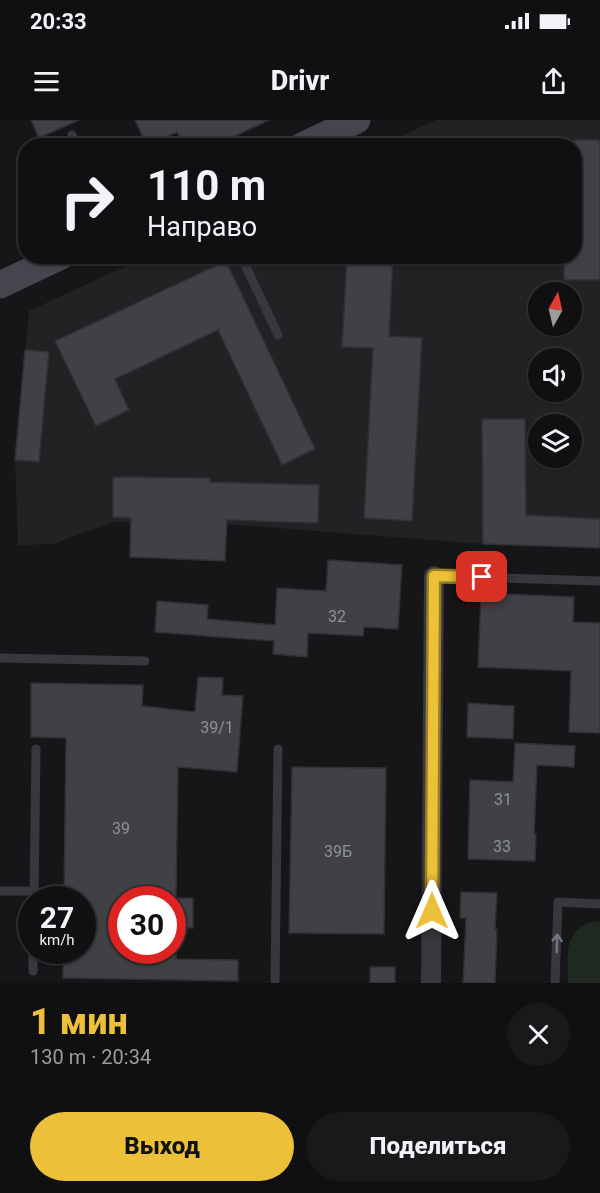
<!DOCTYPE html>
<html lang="ru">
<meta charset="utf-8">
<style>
:root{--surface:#101012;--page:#19191b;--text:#f1f3f6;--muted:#9c9d9f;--line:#303032;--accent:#edc039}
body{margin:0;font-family:Roboto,sans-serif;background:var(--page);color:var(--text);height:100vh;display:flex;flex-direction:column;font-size:22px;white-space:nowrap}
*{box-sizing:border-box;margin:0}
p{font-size:20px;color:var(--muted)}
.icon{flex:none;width:33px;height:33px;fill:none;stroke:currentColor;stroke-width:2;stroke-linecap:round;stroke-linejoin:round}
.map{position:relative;height:863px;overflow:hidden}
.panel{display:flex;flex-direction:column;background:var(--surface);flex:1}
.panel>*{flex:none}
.top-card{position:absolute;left:18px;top:18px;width:564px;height:126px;border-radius:24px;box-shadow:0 2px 4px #0004,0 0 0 2px var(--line);background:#101012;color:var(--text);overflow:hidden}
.needle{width:39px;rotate:8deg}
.buttons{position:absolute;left:528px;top:162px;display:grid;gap:12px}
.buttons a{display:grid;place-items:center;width:54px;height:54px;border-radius:50%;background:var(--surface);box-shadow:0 2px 4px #0004,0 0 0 2px var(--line);font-size:30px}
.speed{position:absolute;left:18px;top:766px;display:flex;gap:12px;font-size:30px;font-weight:700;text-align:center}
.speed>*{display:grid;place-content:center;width:78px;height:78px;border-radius:50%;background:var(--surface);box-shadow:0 2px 4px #0004,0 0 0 2px var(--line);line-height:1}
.speed small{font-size:15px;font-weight:400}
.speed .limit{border:9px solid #d22;background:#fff;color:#111}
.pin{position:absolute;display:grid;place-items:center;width:51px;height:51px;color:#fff;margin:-26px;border-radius:12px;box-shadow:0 3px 9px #0006}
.me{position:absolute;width:66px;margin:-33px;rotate:0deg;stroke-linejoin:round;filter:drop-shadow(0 0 4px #0008)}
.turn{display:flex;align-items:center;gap:21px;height:126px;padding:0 30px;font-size:27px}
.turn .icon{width:78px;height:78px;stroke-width:2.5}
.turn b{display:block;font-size:42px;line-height:51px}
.round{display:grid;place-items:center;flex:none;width:63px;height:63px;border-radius:32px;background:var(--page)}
.headline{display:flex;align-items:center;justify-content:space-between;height:102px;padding:0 30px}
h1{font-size:36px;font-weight:800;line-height:45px;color:var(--accent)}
.action{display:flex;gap:12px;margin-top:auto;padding:12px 30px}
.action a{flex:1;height:69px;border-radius:36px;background:var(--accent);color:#111;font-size:24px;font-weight:800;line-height:69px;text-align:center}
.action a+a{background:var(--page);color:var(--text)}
.status{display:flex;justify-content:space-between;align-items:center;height:42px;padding:0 30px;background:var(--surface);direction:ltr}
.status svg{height:16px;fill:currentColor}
header{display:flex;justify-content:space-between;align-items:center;height:78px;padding:0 30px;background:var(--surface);font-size:27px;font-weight:800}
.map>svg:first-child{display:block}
.built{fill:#222225;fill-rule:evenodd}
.green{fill:#202822}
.building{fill:#404145;stroke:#303034;stroke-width:1.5}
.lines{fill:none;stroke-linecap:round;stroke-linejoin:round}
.service{stroke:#37383d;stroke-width:9}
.minor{stroke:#37383d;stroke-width:20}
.secondary{stroke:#45464d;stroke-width:27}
.oneway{stroke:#757880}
.route-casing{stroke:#9a7d25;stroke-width:15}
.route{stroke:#edc039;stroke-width:10}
.labels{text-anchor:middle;stroke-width:4.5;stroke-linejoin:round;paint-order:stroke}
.number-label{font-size:16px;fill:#8e919a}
</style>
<div class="status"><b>20:33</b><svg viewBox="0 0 49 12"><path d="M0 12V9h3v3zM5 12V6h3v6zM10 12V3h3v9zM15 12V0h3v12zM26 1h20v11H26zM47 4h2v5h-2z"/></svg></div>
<header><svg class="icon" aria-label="menu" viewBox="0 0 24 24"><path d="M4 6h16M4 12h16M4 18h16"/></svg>Drivr<svg class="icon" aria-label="share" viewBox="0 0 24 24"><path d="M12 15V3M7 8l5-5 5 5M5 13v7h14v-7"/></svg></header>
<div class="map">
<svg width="600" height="863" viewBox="0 0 600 863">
<rect width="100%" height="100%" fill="#161618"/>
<!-- built -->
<path class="built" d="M 436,0 L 600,0 L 600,428 L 483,424 L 226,404 L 113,402 L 53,424 L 18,425 L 15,340 L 29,191 L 145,137 L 574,136 L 574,26 L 382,25 ZM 538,172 L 572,172 L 572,206 L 538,206 ZM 538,238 L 572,238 L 572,272 L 538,272 ZM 538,304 L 572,304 L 572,338 L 538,338 Z"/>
<!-- green -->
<path class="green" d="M 595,801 L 600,802 L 600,863 L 568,863 C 568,836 562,809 595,801 Z"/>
<!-- building -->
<g class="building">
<path d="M 31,0 L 79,0 L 39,18 Z"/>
<path d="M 135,0 L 269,0 L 214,26 L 183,26 L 177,12 L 147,26 Z"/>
<path d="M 574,20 L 600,20 L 600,160 L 564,160 L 564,136 L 574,136 Z"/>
<path d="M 347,136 L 393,136 L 389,216 L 422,218 L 412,401 L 364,398 L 373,228 L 342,227 Z"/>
<path d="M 226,141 L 315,329 L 282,345 L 218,210 L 115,259 L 129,290 L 96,306 L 55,221 Z"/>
<path d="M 25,230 L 49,232 L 39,342 L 15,340 Z"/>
<path d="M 482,299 L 525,299 L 526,395 L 600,399 L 600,428 L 483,424 Z"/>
<path d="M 113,357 L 210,358 L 210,362 L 319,365 L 318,403 L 227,400 L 225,441 L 130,437 L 131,398 L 113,397 Z"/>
<path d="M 328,440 L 402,445 L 398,509 L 364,507 L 363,516 L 308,513 L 307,537 L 273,534 L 274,521 L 155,512 L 157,481 L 208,485 L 207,499 L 275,505 L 277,468 L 326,471 Z"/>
<path d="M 481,473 L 574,477 L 573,502 L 600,503 L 600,613 L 569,612 L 571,551 L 478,547 Z"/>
<path d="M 198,557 L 223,558 L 222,575 L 243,576 L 237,652 L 178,647 L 176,778 L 193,778 L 193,808 L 172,808 L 172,780 L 122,780 L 122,831 L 176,831 L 176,839 L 238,840 L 238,861 L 63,858 L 63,831 L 82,831 L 82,780 L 64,780 L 66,618 L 31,617 L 31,563 L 143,565 L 142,586 L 195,592 Z"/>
<path d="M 468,583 L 514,586 L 513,619 L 467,617 Z"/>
<path d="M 515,623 L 575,626 L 574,647 L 537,645 L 534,714 L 536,714 L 535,741 L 468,739 L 470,660 L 513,662 Z"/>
<path d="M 292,647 L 386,648 L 384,814 L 289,813 Z"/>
<path d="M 461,772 L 497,773 L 495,809 L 497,809 L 495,863 L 463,863 L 466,798 L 460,798 Z"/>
<rect x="370" y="847" width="25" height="16"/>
</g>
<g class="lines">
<!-- service -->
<g class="service">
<path d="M 72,15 L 77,26"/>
<path d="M 241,136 L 278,215"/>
<path d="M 434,456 L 600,461"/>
<path d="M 0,538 L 145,541"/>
<path d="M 0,771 L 34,771"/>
<path d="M 34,780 L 36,629"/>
<path d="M 33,851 L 33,831"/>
<path d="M 275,863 L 278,629"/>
<path d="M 555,863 L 558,782 L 600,784"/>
</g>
<!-- minor -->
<path class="minor" d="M 431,863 L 434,456"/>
<!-- secondary -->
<g class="secondary">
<path d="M 302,26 L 357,0"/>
<path d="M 0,165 L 61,136"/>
</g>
</g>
<!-- one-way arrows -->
<defs><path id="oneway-shaft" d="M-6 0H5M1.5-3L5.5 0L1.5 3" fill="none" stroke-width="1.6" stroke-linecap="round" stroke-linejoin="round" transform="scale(1.5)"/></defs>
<use class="oneway" href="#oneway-shaft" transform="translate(557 823) rotate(-88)"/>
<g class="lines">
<!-- route casing -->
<g class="route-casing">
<path id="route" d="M 432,791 L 434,456 L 482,457"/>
</g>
<!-- route -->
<use href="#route" class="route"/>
</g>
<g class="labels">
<!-- number labels -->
<g class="number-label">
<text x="337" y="502">32</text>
<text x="217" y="613">39/1</text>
<text x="503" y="685">31</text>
<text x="121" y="714">39</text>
<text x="502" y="732">33</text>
<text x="338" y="737">39Б</text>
</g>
</g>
</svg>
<div class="buttons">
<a><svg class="needle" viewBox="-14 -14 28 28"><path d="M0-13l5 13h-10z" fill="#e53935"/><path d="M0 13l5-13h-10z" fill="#9c9d9f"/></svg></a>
<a><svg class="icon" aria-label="sound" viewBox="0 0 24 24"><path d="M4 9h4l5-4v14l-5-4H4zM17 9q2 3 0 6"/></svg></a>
<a><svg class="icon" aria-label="layers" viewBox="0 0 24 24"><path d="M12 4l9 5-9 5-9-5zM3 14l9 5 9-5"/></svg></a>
</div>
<div class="speed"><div>27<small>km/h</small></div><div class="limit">30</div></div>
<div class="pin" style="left:482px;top:457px;background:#d93025"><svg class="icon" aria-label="arrive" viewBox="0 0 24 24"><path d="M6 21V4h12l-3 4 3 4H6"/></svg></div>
<svg class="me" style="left:432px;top:791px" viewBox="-20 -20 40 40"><path d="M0-17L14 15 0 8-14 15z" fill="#edc039" stroke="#fff" stroke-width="4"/></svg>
<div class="top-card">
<div class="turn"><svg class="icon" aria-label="right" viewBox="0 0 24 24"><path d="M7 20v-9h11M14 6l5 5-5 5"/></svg><div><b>110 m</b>Направо</div></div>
</div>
</div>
<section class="panel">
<div class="headline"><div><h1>1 мин</h1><p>130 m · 20:34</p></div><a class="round"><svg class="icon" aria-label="close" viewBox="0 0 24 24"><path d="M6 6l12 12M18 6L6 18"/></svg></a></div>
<div class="action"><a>Выход</a><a>Поделиться</a></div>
</section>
